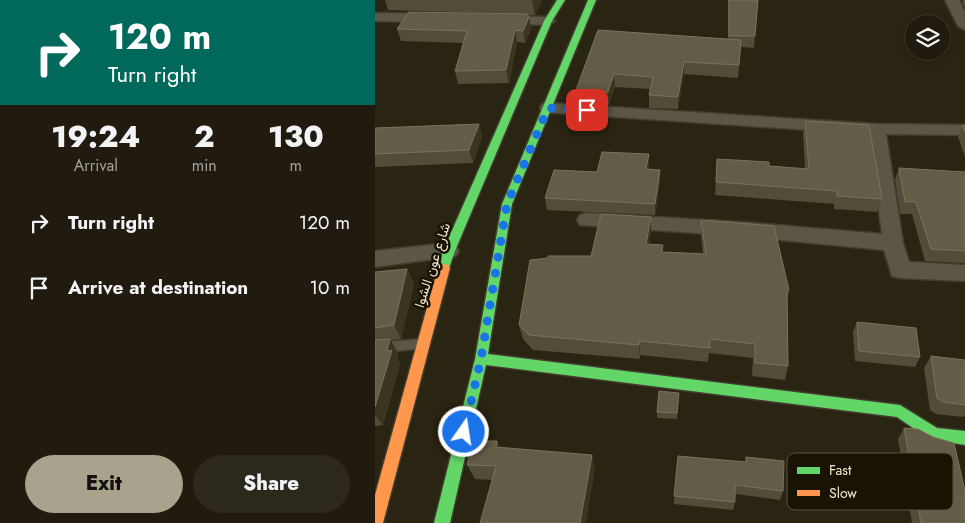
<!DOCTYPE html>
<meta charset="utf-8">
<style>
:root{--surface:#201b0e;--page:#2d281c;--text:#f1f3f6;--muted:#a2a19e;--line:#3d392e;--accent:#a9a28d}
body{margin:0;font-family:Jost,Vazirmatn,sans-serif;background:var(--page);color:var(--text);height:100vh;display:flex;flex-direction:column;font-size:19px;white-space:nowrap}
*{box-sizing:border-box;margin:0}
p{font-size:16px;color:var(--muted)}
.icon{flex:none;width:28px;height:28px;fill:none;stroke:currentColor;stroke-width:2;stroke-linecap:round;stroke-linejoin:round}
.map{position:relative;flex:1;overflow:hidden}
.drawer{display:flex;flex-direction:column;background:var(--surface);width:375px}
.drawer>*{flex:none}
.top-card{background:#00695c;color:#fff;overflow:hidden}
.fabs{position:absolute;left:530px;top:15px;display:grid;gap:10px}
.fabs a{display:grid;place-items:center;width:45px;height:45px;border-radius:50%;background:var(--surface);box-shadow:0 2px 8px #0003,0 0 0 1px var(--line);font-size:25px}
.pin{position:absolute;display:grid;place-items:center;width:42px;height:42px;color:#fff;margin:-21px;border-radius:10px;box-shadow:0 2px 8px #0006}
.me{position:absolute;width:55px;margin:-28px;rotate:13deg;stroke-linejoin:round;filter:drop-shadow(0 0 4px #0008)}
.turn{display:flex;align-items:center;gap:18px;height:105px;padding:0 25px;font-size:22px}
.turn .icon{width:65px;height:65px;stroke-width:2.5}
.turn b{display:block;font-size:35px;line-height:42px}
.eta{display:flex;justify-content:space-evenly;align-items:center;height:85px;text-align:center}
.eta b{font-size:30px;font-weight:800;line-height:35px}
.cta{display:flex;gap:10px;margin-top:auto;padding:10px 25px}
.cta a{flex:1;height:58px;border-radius:30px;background:var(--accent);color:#111;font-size:20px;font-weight:800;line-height:58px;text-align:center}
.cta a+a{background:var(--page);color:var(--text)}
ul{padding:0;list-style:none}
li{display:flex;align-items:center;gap:15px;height:65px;padding:0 25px}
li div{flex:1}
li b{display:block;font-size:19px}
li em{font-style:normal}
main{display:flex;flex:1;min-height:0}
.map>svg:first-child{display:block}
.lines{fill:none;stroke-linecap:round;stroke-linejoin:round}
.lane-casing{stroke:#433d2f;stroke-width:3}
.street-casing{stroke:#433d2f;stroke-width:3}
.fast-casing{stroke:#433d2f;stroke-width:3}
.slow-casing{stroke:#433d2f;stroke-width:3}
.lane{fill:#5b5645;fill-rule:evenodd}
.street{fill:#5b5645;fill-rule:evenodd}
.fast{fill:#63d668;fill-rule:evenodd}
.slow{fill:#ff974d;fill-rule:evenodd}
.wall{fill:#534c36}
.shaded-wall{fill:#3b3520}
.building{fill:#635c46;stroke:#79725c}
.route{stroke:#1a73e8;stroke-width:9;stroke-dasharray:0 16.2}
.labels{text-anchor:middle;stroke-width:5;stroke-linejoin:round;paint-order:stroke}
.street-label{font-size:14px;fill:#eee6cf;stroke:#191303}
.key{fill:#191303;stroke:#595240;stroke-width:1}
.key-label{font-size:14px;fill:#eee6cf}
</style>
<main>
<section class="drawer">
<div class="top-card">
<div class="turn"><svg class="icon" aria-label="right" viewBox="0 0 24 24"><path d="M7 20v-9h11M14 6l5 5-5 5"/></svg><div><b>120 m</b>Turn right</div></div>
</div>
<div class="eta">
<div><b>19:24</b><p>Arrival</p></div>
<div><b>2</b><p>min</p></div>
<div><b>130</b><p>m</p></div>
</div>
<ul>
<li><svg class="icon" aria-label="right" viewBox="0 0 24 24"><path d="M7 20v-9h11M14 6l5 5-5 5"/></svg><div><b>Turn right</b></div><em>120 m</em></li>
<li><svg class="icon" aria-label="arrive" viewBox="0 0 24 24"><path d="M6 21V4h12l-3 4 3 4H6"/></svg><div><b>Arrive at destination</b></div><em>10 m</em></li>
</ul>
<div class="cta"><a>Exit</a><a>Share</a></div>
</section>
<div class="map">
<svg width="590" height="523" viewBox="0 0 590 523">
<rect width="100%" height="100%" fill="#2a2412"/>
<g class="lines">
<!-- lane casing -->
<g class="lane-casing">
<path id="lane" d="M 46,339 L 50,340 L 52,344 L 50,348 L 0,353 L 0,343 Z"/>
</g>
<!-- street casing -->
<g class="street-casing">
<g id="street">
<path d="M 570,0 L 584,0 L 590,12 L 590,30 L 583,26 Z"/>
<path d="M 0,13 L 58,14 L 65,18 L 58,22 L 0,21 Z"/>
<path d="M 126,16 L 173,17 L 180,21 L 173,25 L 121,23 L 119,20 L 121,17 Z"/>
<path d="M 173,103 L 502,124 L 590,125 L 590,135 L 511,134 L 528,243 L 534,262 L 590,265 L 590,281 L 525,278 L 517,276 L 509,250 L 365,236 L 205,225 L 202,220 L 205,215 L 212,213 L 365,222 L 507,234 L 494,134 L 167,112 L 165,108 L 167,104 Z"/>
<path d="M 74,243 L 81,246 L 84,251 L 81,256 L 0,267 L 0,251 Z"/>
</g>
</g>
<!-- fast casing -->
<g class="fast-casing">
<g id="fast">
<path d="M 182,0 L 190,0 L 177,21 L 80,251 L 73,271 L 65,271 L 63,268 L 68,251 L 169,21 Z"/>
<path d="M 213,0 L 221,0 L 137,204 L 113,354 L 525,405 L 562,428 L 590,431 L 590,445 L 554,439 L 522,417 L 111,365 L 75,523 L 59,523 L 100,359 L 127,204 Z"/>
</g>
</g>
<!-- slow casing -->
<g class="slow-casing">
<path id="slow" d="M 69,264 L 73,265 L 75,268 L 8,523 L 0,523 L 0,495 L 63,268 L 65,265 Z"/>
</g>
<!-- lane -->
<use href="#lane" class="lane"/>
<!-- street -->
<use href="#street" class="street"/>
<!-- fast -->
<use href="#fast" class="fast"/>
<!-- slow -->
<use href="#slow" class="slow"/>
</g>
<!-- wall -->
<g class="wall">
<path d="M 10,0 L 167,0 L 160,15 L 152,15 L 154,17 L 156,29 L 150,43 L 142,42 L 134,83 L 83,84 L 80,71 L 89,43 L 26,41 L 22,29 L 141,14 L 13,10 Z"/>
<path d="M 353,0 L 383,0 L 379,48 L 366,47 L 363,78 L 309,74 L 303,109 L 274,108 L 274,95 L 275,89 L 240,87 L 234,105 L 203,103 L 201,90 L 223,30 L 353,39 Z"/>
<path d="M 588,0 L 590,0 L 590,8 L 587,2 Z"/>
<path d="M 430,121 L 507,199 L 502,212 L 459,209 L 459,204 L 340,195 L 342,159 L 394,166 L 430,169 L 428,134 Z"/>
<path d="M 104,124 L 107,137 L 98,163 L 0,167 L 0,128 Z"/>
<path d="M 587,125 L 590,126 L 590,157 L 583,137 Z"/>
<path d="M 274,166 L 274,169 L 285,181 L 280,215 L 172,210 L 170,198 L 222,172 Z"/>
<path d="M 524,168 L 590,172 L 590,263 L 550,261 L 537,214 L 525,214 L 520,179 Z"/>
<path d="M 326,220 L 414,290 L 412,300 L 413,366 L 410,380 L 377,376 L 378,358 L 334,353 L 333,362 L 265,355 L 265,359 L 158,350 L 148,339 L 144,325 L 216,256 L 276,232 L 274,244 L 288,252 L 328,254 L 326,235 Z"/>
<path d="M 32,269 L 39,284 L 26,339 L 16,340 L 23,353 L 22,358 L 25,364 L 8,425 L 0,426 L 0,272 Z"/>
<path d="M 482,322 L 545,357 L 540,367 L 480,361 L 478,332 Z"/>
<path d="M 556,356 L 590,360 L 590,415 L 588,417 L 561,414 L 555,410 L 549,368 Z"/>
<path d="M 304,393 L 302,419 L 282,418 L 282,412 Z"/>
<path d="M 529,428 L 590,523 L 537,523 L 523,439 Z"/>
<path d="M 122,441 L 125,447 L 220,470 L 117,480 L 100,479 L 92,465 Z"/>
<path d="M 371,457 L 408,491 L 405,500 L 360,494 L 360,502 L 358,510 L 299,504 L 299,496 L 370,462 Z"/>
</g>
<!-- shaded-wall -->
<g class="shaded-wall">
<path d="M 157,0 L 167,0 L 160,15 Z"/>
<path d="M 154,17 L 156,29 L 150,43 L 148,31 Z"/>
<path d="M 140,30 L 142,42 L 134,83 L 131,70 Z"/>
<path d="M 309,62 L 309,74 L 303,109 L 303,97 Z"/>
<path d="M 239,74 L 240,87 L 234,105 L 233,92 Z"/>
<path d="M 104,124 L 107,137 L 98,163 L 94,150 Z"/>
<path d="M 274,154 L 274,166 L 272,180 L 271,169 Z"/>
<path d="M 285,170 L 285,181 L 280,215 L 280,204 Z"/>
<path d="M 276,217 L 276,232 L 272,258 L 271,244 Z"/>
<path d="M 32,269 L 39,284 L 26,339 L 19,325 Z"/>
<path d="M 15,339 L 23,353 L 22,358 L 25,364 L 8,425 L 0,415 L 0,407 Z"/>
<path d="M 265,341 L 265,359 L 264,345 Z"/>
<path d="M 122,441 L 129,456 L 121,447 Z"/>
<path d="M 217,455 L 220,470 L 211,523 L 205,523 Z"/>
</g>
<!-- building -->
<g class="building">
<path d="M 354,0 L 383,0 L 380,36 L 354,36 Z"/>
<path d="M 34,12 L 152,14 L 154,17 L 148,31 L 140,30 L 131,70 L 80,71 L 92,31 L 22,29 Z"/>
<path d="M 223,30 L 366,40 L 364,65 L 309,62 L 303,97 L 274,95 L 278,77 L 239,74 L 233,92 L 201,90 Z"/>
<path d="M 430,121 L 494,125 L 507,199 L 462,196 L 462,191 L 341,182 L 342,159 L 394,162 L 394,166 L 434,169 Z"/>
<path d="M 104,124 L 94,150 L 0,154 L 0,128 Z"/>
<path d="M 587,125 L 590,126 L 590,132 Z"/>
<path d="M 227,152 L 274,154 L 271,169 L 285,170 L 280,204 L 170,198 L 179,170 L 222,172 Z"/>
<path d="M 524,168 L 590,172 L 590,251 L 556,249 L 541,202 L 530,202 Z"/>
<path d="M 226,214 L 276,217 L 271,244 L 288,245 L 287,252 L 331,254 L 326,220 L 399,226 L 414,290 L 412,290 L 413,366 L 380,363 L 380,344 L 335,339 L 335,348 L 265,341 L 264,345 L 154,335 L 144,325 L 155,260 L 173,258 L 173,256 L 216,256 Z"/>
<path d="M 32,269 L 19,325 L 0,328 L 0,272 Z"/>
<path d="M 482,322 L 541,328 L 545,357 L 484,351 Z"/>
<path d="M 15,339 L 12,351 L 17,350 L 0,407 L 0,340 Z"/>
<path d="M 556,356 L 590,360 L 590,405 L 568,402 L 562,398 Z"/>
<path d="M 284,391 L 304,393 L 302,413 L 282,412 Z"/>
<path d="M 529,428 L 543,429 L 558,437 L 579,443 L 590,491 L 590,523 L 546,523 Z"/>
<path d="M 98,441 L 122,441 L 121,447 L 217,455 L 205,523 L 105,523 L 121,466 L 92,465 Z"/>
<path d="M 303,456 L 371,462 L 371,457 L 409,461 L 408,491 L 360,485 L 360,502 L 299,496 Z"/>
</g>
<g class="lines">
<!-- route -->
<path class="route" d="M 89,432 L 106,359 L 132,204 L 173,108 L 212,110"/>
</g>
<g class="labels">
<!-- street labels -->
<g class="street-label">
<text transform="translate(57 265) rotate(-72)" y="5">شارع عون الشوا</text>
</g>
</g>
<!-- legend -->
<rect x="412" y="453" width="166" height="57" rx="8" class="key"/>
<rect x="422" y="467" width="23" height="7" fill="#63d668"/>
<rect x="422" y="490" width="23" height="6" fill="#ff974d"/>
<g class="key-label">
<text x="454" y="475">Fast</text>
<text x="454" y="498">Slow</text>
</g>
</svg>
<div class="fabs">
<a><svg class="icon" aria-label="layers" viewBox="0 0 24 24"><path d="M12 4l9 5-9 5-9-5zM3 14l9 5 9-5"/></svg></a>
</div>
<div class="pin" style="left:212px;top:110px;background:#d93025"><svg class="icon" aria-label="arrive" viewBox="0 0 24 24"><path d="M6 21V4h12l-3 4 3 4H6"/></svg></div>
<svg class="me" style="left:89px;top:432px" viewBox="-20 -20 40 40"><circle r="17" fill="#1a73e8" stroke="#fff" stroke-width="3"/><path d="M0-11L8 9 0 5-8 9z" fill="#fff"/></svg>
</div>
</main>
